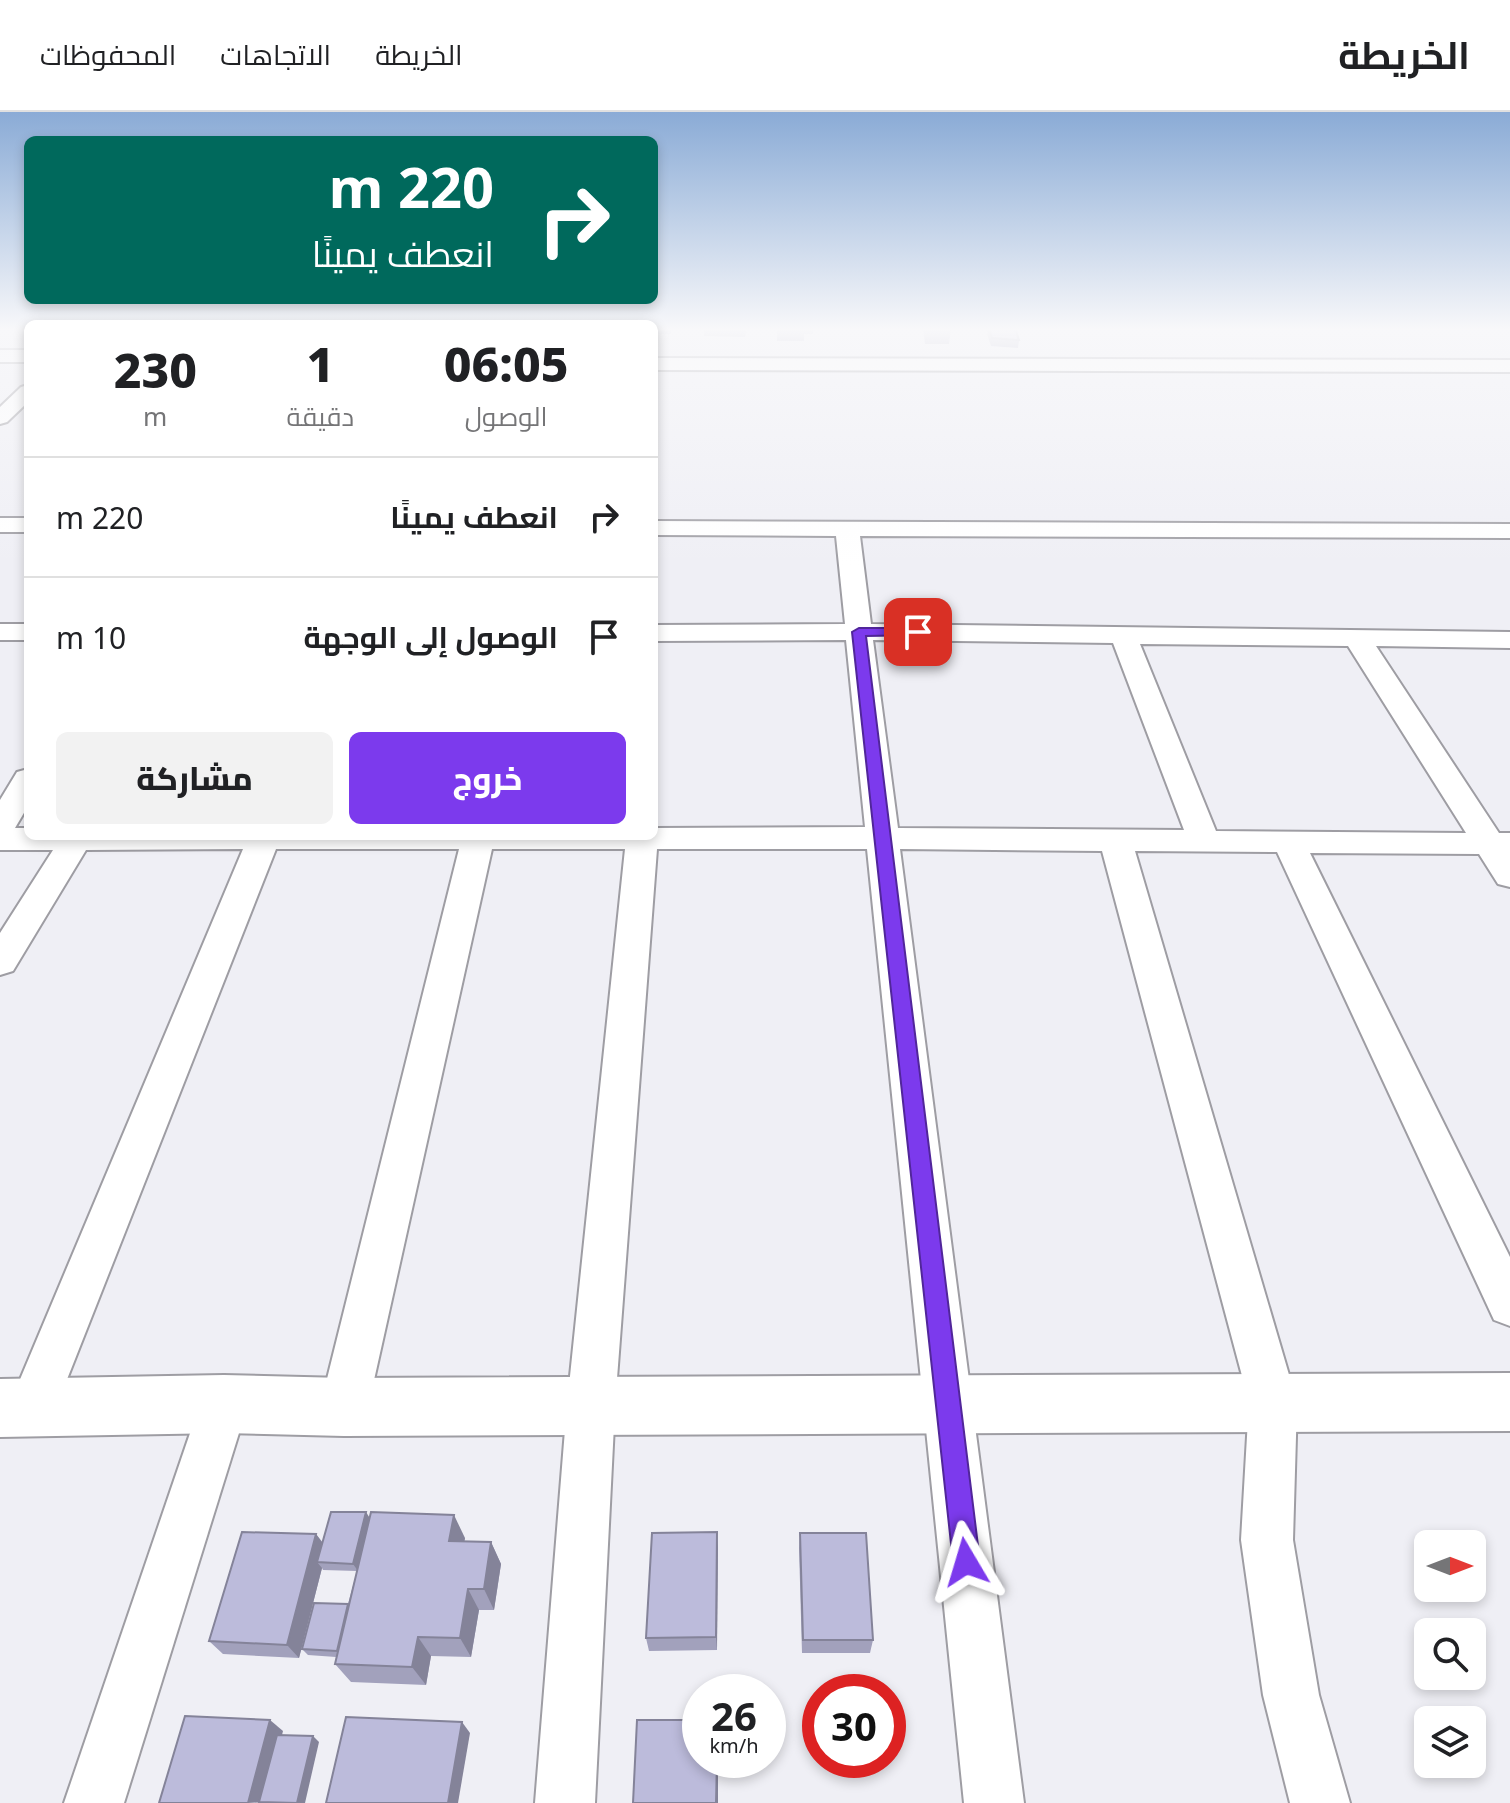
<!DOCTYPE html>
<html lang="ar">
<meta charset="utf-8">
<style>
:root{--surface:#fff;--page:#f2f2f2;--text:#202124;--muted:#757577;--line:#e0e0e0;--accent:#7c3aed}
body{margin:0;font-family:"Noto Sans",Cairo,sans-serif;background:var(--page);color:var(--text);direction:rtl;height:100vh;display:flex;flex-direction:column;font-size:30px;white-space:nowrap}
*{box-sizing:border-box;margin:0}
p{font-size:26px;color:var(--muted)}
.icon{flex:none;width:44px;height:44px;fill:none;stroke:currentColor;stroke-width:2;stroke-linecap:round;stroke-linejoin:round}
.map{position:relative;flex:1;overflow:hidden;direction:ltr}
.side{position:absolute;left:24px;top:208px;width:634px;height:520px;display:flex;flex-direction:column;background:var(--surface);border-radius:12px;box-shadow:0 4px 12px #0003;direction:rtl}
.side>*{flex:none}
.banner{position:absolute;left:24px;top:24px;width:634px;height:168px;border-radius:12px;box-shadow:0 4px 12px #0003;direction:rtl;background:#00695c;color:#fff;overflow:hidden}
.needle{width:52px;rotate:90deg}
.buttons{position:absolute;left:1414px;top:1418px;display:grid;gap:16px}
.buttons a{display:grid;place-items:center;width:72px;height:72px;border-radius:12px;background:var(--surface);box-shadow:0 4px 12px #0003;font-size:40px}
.speed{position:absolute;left:682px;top:1562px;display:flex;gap:16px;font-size:40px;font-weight:700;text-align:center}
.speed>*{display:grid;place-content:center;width:104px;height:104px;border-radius:50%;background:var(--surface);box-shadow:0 4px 12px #0003;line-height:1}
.speed small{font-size:20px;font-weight:400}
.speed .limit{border:12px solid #d22;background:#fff;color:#111}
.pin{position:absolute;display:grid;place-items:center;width:68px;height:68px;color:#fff;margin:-34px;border-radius:16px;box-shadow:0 4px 12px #0006}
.me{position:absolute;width:88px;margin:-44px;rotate:353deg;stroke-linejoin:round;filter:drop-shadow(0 0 6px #0008)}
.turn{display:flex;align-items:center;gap:28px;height:168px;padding:0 32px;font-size:36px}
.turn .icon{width:104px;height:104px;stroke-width:2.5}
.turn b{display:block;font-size:56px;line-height:68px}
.eta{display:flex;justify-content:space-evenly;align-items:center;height:136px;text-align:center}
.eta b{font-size:48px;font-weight:800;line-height:56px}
.primary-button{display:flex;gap:16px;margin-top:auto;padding:16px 32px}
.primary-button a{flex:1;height:92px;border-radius:12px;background:var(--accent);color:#fff;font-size:32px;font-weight:800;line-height:92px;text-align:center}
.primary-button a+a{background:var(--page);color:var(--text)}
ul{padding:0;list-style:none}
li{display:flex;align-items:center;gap:24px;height:120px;padding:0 32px;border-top:2px solid var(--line)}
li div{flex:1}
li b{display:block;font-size:30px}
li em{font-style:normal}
header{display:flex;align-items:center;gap:48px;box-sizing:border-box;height:112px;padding:0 40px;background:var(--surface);border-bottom:2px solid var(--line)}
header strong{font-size:38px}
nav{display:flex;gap:44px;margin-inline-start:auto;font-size:28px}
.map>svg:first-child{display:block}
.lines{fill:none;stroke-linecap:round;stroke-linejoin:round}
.minor-casing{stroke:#9e9da3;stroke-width:4}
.tertiary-casing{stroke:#9e9da3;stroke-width:4}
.minor{fill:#fff;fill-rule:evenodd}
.tertiary{fill:#fff;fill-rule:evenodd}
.wall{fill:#a2a1bc}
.shaded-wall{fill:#848399}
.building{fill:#bcbbdb;stroke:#848399;stroke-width:2}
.route{fill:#7c3aed;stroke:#51269a;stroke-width:2}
</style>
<header>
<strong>الخريطة</strong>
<nav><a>الخريطة</a><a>الاتجاهات</a><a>المحفوظات</a></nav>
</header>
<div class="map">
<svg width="1510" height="1691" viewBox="0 0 1510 1691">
<rect width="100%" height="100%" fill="#efeff5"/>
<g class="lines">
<!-- minor casing -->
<g class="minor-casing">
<g id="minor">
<rect x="0" y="238" width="28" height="12"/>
<path d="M 654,246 L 1510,248 L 1510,260 L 654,258 Z"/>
<path d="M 28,273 L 28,290 L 7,310 L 0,312 L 0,295 L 21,275 Z"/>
<rect x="0" y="406" width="28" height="14"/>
<path d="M 654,409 L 1510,412 L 1510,426 L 860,424 L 871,512 L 1510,520 L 1510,536 L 1376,534 L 1499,721 L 1510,721 L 1510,775 L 1498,772 L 1479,742 L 1310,741 L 1510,1145 L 1510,1214 L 1494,1208 L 1277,740 L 1135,739 L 1297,1290 L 1293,1428 L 1319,1583 L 1350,1691 L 1290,1691 L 1263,1583 L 1241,1428 L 1249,1290 L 1102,739 L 900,737 L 1024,1691 L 964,1691 L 867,737 L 657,737 L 615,1293 L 595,1691 L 535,1691 L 567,1293 L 625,737 L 492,737 L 368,1295 L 361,1312 L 344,1319 L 327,1312 L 320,1295 L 459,737 L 276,737 L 49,1313 L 32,1320 L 15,1313 L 8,1296 L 243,737 L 86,738 L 13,859 L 0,863 L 0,821 L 53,738 L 0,738 L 0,688 L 17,660 L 28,657 L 28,694 L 15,716 L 28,716 L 28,724 L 654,724 L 654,716 L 865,715 L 846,528 L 654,529 L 654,513 L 845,512 L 836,424 L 654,423 ZM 873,528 L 1113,531 L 1184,718 L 898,716 ZM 1140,532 L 1348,534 L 1466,721 L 1216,719 Z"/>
<rect x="0" y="512" width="28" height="16"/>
<path d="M 224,1268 L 241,1275 L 248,1292 L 124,1691 L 64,1691 L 200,1292 L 207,1275 Z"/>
</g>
</g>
<!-- tertiary casing -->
<g class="tertiary-casing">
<path id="tertiary" d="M 1510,1261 L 1510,1319 L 344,1324 L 224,1321 L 0,1325 L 0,1267 L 224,1263 L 344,1266 Z"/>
</g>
<!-- minor -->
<use href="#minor" class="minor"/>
<!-- tertiary -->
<use href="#tertiary" class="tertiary"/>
</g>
<!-- wall -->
<g class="wall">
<path d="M 654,216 L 672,216 L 671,222 L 654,222 Z"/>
<path d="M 704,216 L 747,216 L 745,225 L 704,224 Z"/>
<path d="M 777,216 L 813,216 L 813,222 L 804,222 L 804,229 L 777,229 Z"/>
<path d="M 923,216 L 951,216 L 949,232 L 925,232 Z"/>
<path d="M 988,216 L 1015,216 L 1019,228 L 1018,236 L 991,234 L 987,222 Z"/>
<path d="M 370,1406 L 465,1426 L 464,1430 L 491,1430 L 501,1452 L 494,1498 L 479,1498 L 471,1545 L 431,1544 L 426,1573 L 351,1570 L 335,1552 L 336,1545 L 308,1543 L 302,1537 L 348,1492 L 357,1459 L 323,1458 L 322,1456 L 299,1546 L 223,1542 L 209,1529 L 316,1422 L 323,1431 Z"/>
<path d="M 717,1420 L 717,1538 L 649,1539 L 646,1526 Z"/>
<path d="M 800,1421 L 873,1528 L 870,1541 L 802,1541 L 799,1436 Z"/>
</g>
<!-- shaded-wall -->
<g class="shaded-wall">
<path d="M 366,1400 L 371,1408 L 358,1459 L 353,1452 Z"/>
<path d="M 454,1403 L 465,1426 L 460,1451 L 449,1429 Z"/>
<path d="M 717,1420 L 718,1435 L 717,1538 L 716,1525 Z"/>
<path d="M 316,1422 L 327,1437 L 317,1450 L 322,1456 L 299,1546 L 287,1533 Z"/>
<path d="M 491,1430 L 501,1452 L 494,1498 L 484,1477 Z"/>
<path d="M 468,1477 L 479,1498 L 471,1545 L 460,1526 Z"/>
<path d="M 418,1525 L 431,1544 L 426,1573 L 412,1555 Z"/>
<path d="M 270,1608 L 283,1619 L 265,1690 L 248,1691 Z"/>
<path d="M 462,1610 L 470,1621 L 458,1691 L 448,1691 Z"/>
<path d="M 313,1624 L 319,1630 L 305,1691 L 297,1691 Z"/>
<path d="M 717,1648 L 718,1648 L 718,1691 L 716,1691 Z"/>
</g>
<!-- building -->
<g class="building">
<path d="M 989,216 L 1015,216 L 1019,228 L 992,226 Z"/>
<path d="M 331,1400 L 366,1400 L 353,1452 L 317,1450 Z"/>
<path d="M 371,1400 L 454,1403 L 449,1429 L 491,1430 L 484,1477 L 468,1477 L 460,1526 L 418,1525 L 412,1555 L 335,1552 Z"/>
<path d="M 242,1420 L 316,1422 L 287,1533 L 209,1529 Z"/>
<path d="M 717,1420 L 716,1525 L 646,1526 L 652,1421 Z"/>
<path d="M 800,1421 L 866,1421 L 873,1528 L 803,1528 Z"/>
<path d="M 314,1491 L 348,1492 L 337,1539 L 302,1537 Z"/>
<path d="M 185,1604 L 270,1608 L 248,1691 L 159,1691 Z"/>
<path d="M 346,1605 L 462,1610 L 448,1691 L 326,1691 Z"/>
<path d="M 637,1608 L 700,1608 L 700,1648 L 717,1648 L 716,1691 L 633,1691 Z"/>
<path d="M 277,1623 L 313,1624 L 297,1691 L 259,1690 Z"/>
</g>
<!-- sky -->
<linearGradient id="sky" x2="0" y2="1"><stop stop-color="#8aabd6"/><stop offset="0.48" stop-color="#f8f8fa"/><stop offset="1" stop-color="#f8f8fa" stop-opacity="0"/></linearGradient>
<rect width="1510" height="453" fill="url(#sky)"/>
<!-- route -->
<path class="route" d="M 918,516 L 922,518 L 922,523 L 866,524 L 980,1450 L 976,1460 L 966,1464 L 957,1460 L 953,1450 L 852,520 L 859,516 Z"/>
</svg>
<div class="buttons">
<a><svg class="needle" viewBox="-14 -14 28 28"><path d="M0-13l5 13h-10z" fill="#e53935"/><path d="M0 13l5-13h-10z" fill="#757577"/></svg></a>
<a><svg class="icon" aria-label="search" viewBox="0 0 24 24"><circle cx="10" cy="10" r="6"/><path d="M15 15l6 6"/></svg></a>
<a><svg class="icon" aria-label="layers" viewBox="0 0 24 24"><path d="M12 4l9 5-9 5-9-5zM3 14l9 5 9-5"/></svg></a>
</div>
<div class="speed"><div>26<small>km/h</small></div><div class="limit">30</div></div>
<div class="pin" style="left:918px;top:520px;background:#d93025"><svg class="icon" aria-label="arrive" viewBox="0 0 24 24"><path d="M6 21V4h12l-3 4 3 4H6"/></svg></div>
<svg class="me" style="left:966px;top:1450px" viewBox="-20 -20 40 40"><path d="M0-17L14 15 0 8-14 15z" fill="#7c3aed" stroke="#fff" stroke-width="4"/></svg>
<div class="banner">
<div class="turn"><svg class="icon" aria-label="right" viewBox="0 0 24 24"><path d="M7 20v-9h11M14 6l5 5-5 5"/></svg><div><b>220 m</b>انعطف يمينًا</div></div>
</div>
<section class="side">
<div class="eta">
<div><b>06:05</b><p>الوصول</p></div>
<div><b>1</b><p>دقيقة</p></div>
<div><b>230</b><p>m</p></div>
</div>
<ul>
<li><svg class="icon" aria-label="right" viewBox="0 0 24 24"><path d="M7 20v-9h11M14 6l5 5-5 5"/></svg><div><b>انعطف يمينًا</b></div><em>220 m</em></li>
<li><svg class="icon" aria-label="arrive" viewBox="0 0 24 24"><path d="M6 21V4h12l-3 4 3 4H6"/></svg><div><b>الوصول إلى الوجهة</b></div><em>10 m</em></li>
</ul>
<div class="primary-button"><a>خروج</a><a>مشاركة</a></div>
</section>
</div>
